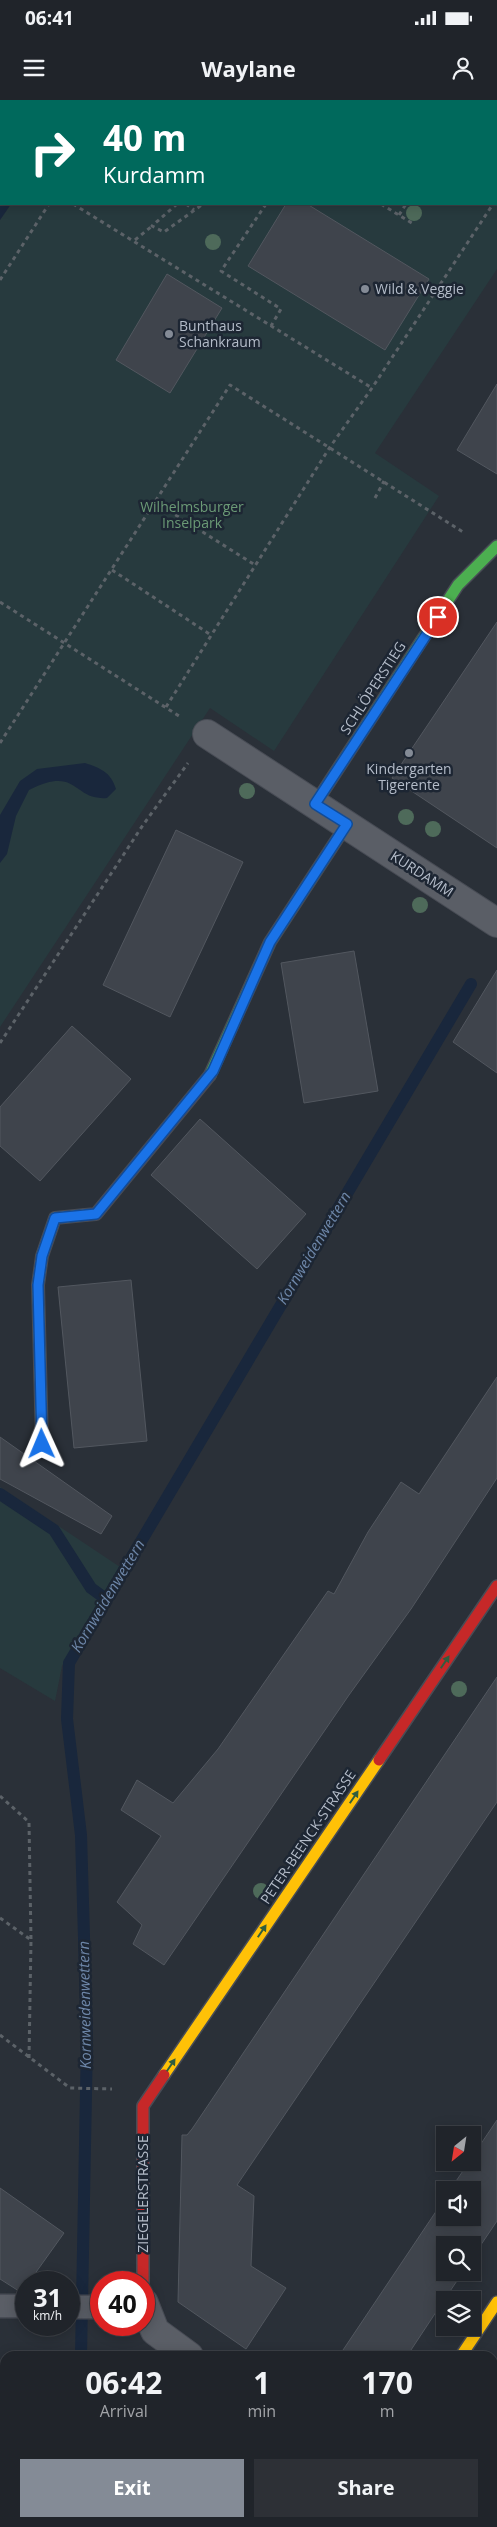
<!DOCTYPE html>
<meta charset="utf-8">
<style>
:root{--surface:#20242a;--page:#2d3036;--text:#f1f3f6;--muted:#a2a4a8;--line:#3d4147;--accent:#848b96}
body{margin:0;font-family:"Open Sans",sans-serif;background:var(--page);color:var(--text);height:100vh;display:flex;flex-direction:column;font-size:19px;white-space:nowrap}
*{box-sizing:border-box;margin:0}
p{font-size:16px;color:var(--muted)}
.icon{flex:none;width:28px;height:28px;fill:none;stroke:currentColor;stroke-width:2;stroke-linecap:round;stroke-linejoin:round}
.map{position:relative;flex:1;overflow:hidden}
.side{position:absolute;left:0px;top:2251px;width:498px;height:176px;display:flex;flex-direction:column;background:var(--surface);border-radius:15px 15px 0 0;box-shadow:0 2px 12px #0003,0 0 0 1px var(--line)}
.side>*{flex:none}
.top-card{position:absolute;left:0px;top:0px;width:498px;height:105px;box-shadow:0 2px 12px #0003,0 0 0 1px var(--line);background:#00695c;color:#fff;overflow:hidden}
.needle{width:32px;rotate:210deg}
.controls{position:absolute;left:436px;top:2026px;display:grid;gap:10px}
.controls a{display:grid;place-items:center;width:45px;height:45px;border-radius:0px;background:var(--surface);box-shadow:0 2px 12px #0003,0 0 0 1px var(--line);font-size:25px}
.speed{position:absolute;left:15px;top:2171px;display:flex;gap:10px;font-size:25px;font-weight:700;text-align:center}
.speed>*{display:grid;place-content:center;width:65px;height:65px;border-radius:50%;background:var(--surface);box-shadow:0 2px 12px #0003,0 0 0 1px var(--line);line-height:1}
.speed small{font-size:12px;font-weight:400}
.speed .limit{border:8px solid #d22;background:#fff;color:#111}
.pin{position:absolute;display:grid;place-items:center;width:42px;height:42px;color:#fff;margin:-21px;border:2px solid #fff;border-radius:50%;box-shadow:0 1px 5px #0007}
.me{position:absolute;width:55px;margin:-28px;rotate:359deg;stroke-linejoin:round;filter:drop-shadow(0 0 4px #0008)}
.turn{display:flex;align-items:center;gap:18px;height:105px;padding:0 20px;font-size:22px}
.turn .icon{width:65px;height:65px;stroke-width:2.5}
.turn b{display:block;font-size:35px;line-height:42px}
.eta{display:flex;justify-content:space-evenly;align-items:center;height:85px;text-align:center}
.eta b{font-size:30px;font-weight:700;line-height:35px}
.action{display:flex;gap:10px;margin-top:auto;padding:10px 20px}
.action a{flex:1;height:58px;border-radius:0px;background:var(--accent);color:#fff;font-size:20px;font-weight:700;line-height:58px;text-align:center}
.action a+a{background:var(--page);color:var(--text)}
.status{display:flex;justify-content:space-between;align-items:center;height:35px;padding:0 25px;background:var(--surface);direction:ltr}
.status svg{height:14px;fill:currentColor}
header{display:flex;justify-content:space-between;align-items:center;height:65px;padding:0 20px;background:var(--surface);font-size:22px;font-weight:700}
.map>svg:first-child{display:block}
.green{fill:#273a3e}
.water{fill:#19273c}
.lines{fill:none;stroke-linecap:round;stroke-linejoin:round}
.stream{stroke:#19273c;stroke-width:12}
.building{fill:#3f444c;stroke:#52575f}
.lane-casing{stroke:#484c55;stroke-width:25}
.street-casing{stroke:#484c55;stroke-width:30}
.fast-casing{stroke:#484c55;stroke-width:14}
.slow-casing{stroke:#484c55;stroke-width:14}
.jam-casing{stroke:#484c55;stroke-width:14}
.path{stroke:#5c6268;stroke-width:3;stroke-dasharray:4 4;stroke-linecap:butt}
.lane{stroke:#5a5e66;stroke-width:22}
.street{stroke:#5a5e66;stroke-width:28}
.fast{stroke:#4caf50;stroke-width:11}
.slow{stroke:#ffc107;stroke-width:11}
.jam{stroke:#c62828;stroke-width:11}
.tree{fill:#4e6a5a}
.oneway{fill:#305d3f}
.route-casing{stroke:#114b97;stroke-width:12}
.route{stroke:#1a73e8;stroke-width:9}
.poi-dot{fill:#848b96;stroke:#1d2633;stroke-width:2}
.labels{text-anchor:middle;stroke-width:5;stroke-linejoin:round;paint-order:stroke}
.poi-label{font-size:14px;fill:#b4bcc9;stroke:#1d2633;text-anchor:start}
.park-label{font-size:14px;fill:#6b9a76;stroke:#1d2633}
.street-label{font-size:14px;fill:#b4bcc9;stroke:#1d2633}
.water-label{font-size:15px;font-style:italic;fill:#6d86a8;stroke:#1d2633}
</style>
<div class="status"><b>06:41</b><svg viewBox="0 0 49 12"><path d="M0 12V9h3v3zM5 12V6h3v6zM10 12V3h3v9zM15 12V0h3v12zM26 1h20v11H26zM47 4h2v5h-2z"/></svg></div>
<header><svg class="icon" aria-label="menu" viewBox="0 0 24 24"><path d="M4 6h16M4 12h16M4 18h16"/></svg>Waylane<svg class="icon" aria-label="person" viewBox="0 0 24 24"><circle cx="12" cy="8" r="4"/><path d="M4 21q1-7 8-7t8 7"/></svg></header>
<div class="map">
<svg width="497" height="2427" viewBox="0 0 497 2427">
<rect width="100%" height="100%" fill="#2a3038"/>
<!-- green -->
<g class="green">
<path d="M 112,0 L 497,0 L 497,169 L 375,353 L 439,396 L 274,651 L 210,608 L 0,927 L 0,120 L 11,104 L 496,104 L 496,1 Z"/>
<path d="M 0,1387 L 120,1467 L 62,1566 L 55,1601 L 0,1568 Z"/>
</g>
<!-- water -->
<g class="water">
<path d="M 0,0 L 112,0 L 1,1 L 1,104 L 11,104 L 0,120 Z"/>
<path d="M 85,663 C 100,668 111,672 116,689 L 107,698 C 72,701 79,665 29,690 L 16,716 L 7,754 L 0,763 L 0,715 L 20,681 L 37,669 Z"/>
</g>
<g class="lines">
<!-- stream -->
<g class="stream">
<path d="M 0,1394 L 54,1430 L 91,1488 L 106,1499"/>
<path d="M 81,2256 L 87,1940 L 81,1735 L 67,1619 L 69,1563 L 471,884"/>
<path d="M 81,2427 L 81,2422"/>
</g>
</g>
<!-- building -->
<g class="building">
<path d="M 286,104 L 307,104 L 429,179 L 385,250 L 248,166 Z"/>
<path d="M 167,174 L 222,208 L 170,293 L 116,260 Z"/>
<path d="M 497,284 L 497,374 L 457,350 Z"/>
<path d="M 497,522 L 497,748 L 392,678 Z"/>
<path d="M 176,730 L 243,762 L 170,917 L 103,885 Z"/>
<path d="M 354,851 L 378,991 L 304,1003 L 281,863 Z"/>
<path d="M 497,870 L 497,973 L 453,942 Z"/>
<path d="M 72,926 L 131,979 L 40,1081 L 0,1046 L 0,1007 Z"/>
<path d="M 200,1019 L 306,1114 L 257,1169 L 151,1075 Z"/>
<path d="M 131,1180 L 147,1341 L 74,1348 L 58,1187 Z"/>
<path d="M 497,1277 L 497,1378 L 411,1509 L 349,1595 L 164,1865 L 133,1844 L 142,1825 L 117,1802 L 161,1736 L 121,1710 L 137,1680 L 173,1703 L 218,1649 L 328,1491 L 334,1494 L 368,1432 L 401,1382 L 419,1394 Z"/>
<path d="M 0,1337 L 112,1416 L 101,1434 L 0,1379 Z"/>
<path d="M 497,1577 L 497,1702 L 237,2085 L 254,2096 L 251,2166 L 286,2188 L 246,2249 L 178,2202 L 182,2035 L 187,2035 L 192,2029 Z"/>
<path d="M 497,2020 L 497,2121 L 472,2158 L 472,2145 L 445,2145 L 445,2172 L 463,2172 L 442,2203 L 407,2256 L 339,2256 L 445,2098 L 445,2118 L 472,2118 L 472,2090 L 450,2090 L 469,2062 L 472,2062 L 472,2057 Z"/>
<path d="M 0,2088 L 64,2133 L 29,2182 L 26,2182 L 22,2193 L 0,2179 Z"/>
</g>
<g class="lines">
<!-- lane casing -->
<g class="lane-casing">
<g id="lane">
<path d="M 0,2206 L 26,2206"/>
<path d="M 69,2207 L 101,2207"/>
</g>
</g>
<!-- street casing -->
<g class="street-casing">
<g id="street">
<path d="M 207,634 L 497,823"/>
<path d="M 144,2203 L 155,2231 L 189,2256"/>
<path d="M 411,2422 L 417,2427"/>
</g>
</g>
<!-- fast casing -->
<g class="fast-casing">
<g id="fast">
<path d="M 315,704 L 458,485 L 497,446"/>
<path d="M 210,975 L 270,842 L 347,724"/>
</g>
</g>
<!-- slow casing -->
<g class="slow-casing">
<g id="slow">
<path d="M 42,1344 L 38,1185 L 42,1156 L 55,1118 L 85,1115"/>
<path d="M 164,1975 L 379,1660"/>
<path d="M 461,2256 L 497,2202"/>
</g>
</g>
<!-- jam casing -->
<g class="jam-casing">
<g id="jam">
<path d="M 85,1115 L 96,1114 L 210,975"/>
<path d="M 379,1660 L 497,1486"/>
<path d="M 143,2182 L 143,2006 L 164,1975"/>
</g>
</g>
<!-- path -->
<g class="path">
<path d="M 395,0 L 397,1"/>
<path d="M 428,0 L 429,1"/>
<path d="M 208,1 L 210,0"/>
<path d="M 370,1 L 370,0"/>
<path d="M 496,64 L 497,65"/>
<path d="M 496,99 L 497,98"/>
<path d="M 73,104 L 372,288"/>
<path d="M 177,104 L 152,126 L 164,132 L 203,104"/>
<path d="M 186,104 L 194,110"/>
<path d="M 266,104 L 221,171 L 281,209 L 271,226"/>
<path d="M 381,104 L 415,125"/>
<path d="M 399,115 L 406,104"/>
<path d="M 135,140 L 152,126"/>
<path d="M 0,180 L 49,104"/>
<path d="M 375,398 L 384,381"/>
<path d="M 155,402 L 255,465"/>
<path d="M 112,470 L 211,535"/>
<path d="M 0,502 L 179,616"/>
<path d="M 166,607 L 330,347 L 372,288 L 493,104"/>
<path d="M 0,643 L 230,285 L 463,432"/>
<path d="M 0,943 L 143,725 L 188,663"/>
<path d="M 0,1696 L 29,1722 L 31,1840"/>
<path d="M 0,1818 L 31,1840 L 29,1958"/>
<path d="M 0,1935 L 70,1988 L 112,1989"/>
</g>
<!-- lane -->
<use href="#lane" class="lane"/>
<!-- street -->
<use href="#street" class="street"/>
<!-- fast -->
<use href="#fast" class="fast"/>
<!-- slow -->
<use href="#slow" class="slow"/>
<!-- jam -->
<use href="#jam" class="jam"/>
</g>
<!-- trees -->
<g class="tree">
<circle cx="414" cy="113" r="8"/>
<circle cx="213" cy="142" r="8"/>
<circle cx="247" cy="691" r="8"/>
<circle cx="406" cy="717" r="8"/>
<circle cx="433" cy="729" r="8"/>
<circle cx="420" cy="805" r="8"/>
<circle cx="459" cy="1589" r="8"/>
<circle cx="261" cy="1791" r="8"/>
</g>
<!-- one-way arrows -->
<defs><path id="oneway-solid" d="M-6-.8H1V-3.2L6.5 0L1 3.2V.8H-6Z" transform="scale(1.25)"/></defs>
<g class="oneway">
<use href="#oneway-solid" transform="translate(445 1562) rotate(-56)"/>
<use href="#oneway-solid" transform="translate(354 1697) rotate(-56)"/>
<use href="#oneway-solid" transform="translate(262 1831) rotate(-56)"/>
<use href="#oneway-solid" transform="translate(171 1965) rotate(-56)"/>
</g>
<g class="lines">
<!-- route casing -->
<g class="route-casing">
<path id="route" d="M 42,1344 L 38,1185 L 42,1156 L 55,1118 L 96,1114 L 213,971 L 270,842 L 347,724 L 315,704 L 438,517"/>
</g>
<!-- route -->
<use href="#route" class="route"/>
</g>
<!-- markers -->
<g class="poi-dot">
<circle cx="365" cy="189" r="5"/>
<circle cx="169" cy="234" r="5"/>
<circle cx="409" cy="653" r="5"/>
</g>
<g class="labels">
<!-- poi labels -->
<g class="poi-label">
<text x="375" y="194">Wild &amp; Veggie</text>
<text x="179" y="231">Bunthaus<tspan x="179" dy="16">Schankraum</tspan></text>
<text x="409" y="674" text-anchor="middle">Kindergarten<tspan x="409" dy="16">Tigerente</tspan></text>
</g>
<!-- park labels -->
<g class="park-label">
<text x="192" y="412">Wilhelmsburger<tspan x="192" dy="16">Inselpark</tspan></text>
</g>
<!-- street labels -->
<g class="street-label">
<text transform="translate(373 588) rotate(-57)" y="5">SCHLÖPERSTIEG</text>
<text transform="translate(422 774) rotate(33)" y="5">KURDAMM</text>
<text transform="translate(308 1737) rotate(-56)" y="5">PETER-BEENCK-STRASSE</text>
<text transform="translate(143 2094) rotate(-90)" y="5">ZIEGELERSTRASSE</text>
</g>
<!-- water labels -->
<g class="water-label">
<text transform="translate(314 1148) rotate(-59)" y="5">Kornweidenwettern</text>
<text transform="translate(108 1496) rotate(-59)" y="5">Kornweidenwettern</text>
<text transform="translate(85 1905) rotate(-91)" y="5">Kornweidenwettern</text>
</g>
</g>
</svg>
<div class="controls">
<a><svg class="needle" viewBox="-14 -14 28 28"><path d="M0-13l5 13h-10z" fill="#e53935"/><path d="M0 13l5-13h-10z" fill="#a2a4a8"/></svg></a>
<a><svg class="icon" aria-label="sound" viewBox="0 0 24 24"><path d="M4 9h4l5-4v14l-5-4H4zM17 9q2 3 0 6"/></svg></a>
<a><svg class="icon" aria-label="search" viewBox="0 0 24 24"><circle cx="10" cy="10" r="6"/><path d="M15 15l6 6"/></svg></a>
<a><svg class="icon" aria-label="layers" viewBox="0 0 24 24"><path d="M12 4l9 5-9 5-9-5zM3 14l9 5 9-5"/></svg></a>
</div>
<div class="speed"><div>31<small>km/h</small></div><div class="limit">40</div></div>
<div class="pin" style="left:438px;top:517px;background:#d93025"><svg class="icon" aria-label="arrive" viewBox="0 0 24 24"><path d="M6 21V4h12l-3 4 3 4H6"/></svg></div>
<svg class="me" style="left:42px;top:1344px" viewBox="-20 -20 40 40"><path d="M0-17L14 15 0 8-14 15z" fill="#1a73e8" stroke="#fff" stroke-width="4"/></svg>
<div class="top-card">
<div class="turn"><svg class="icon" aria-label="right" viewBox="0 0 24 24"><path d="M7 20v-9h11M14 6l5 5-5 5"/></svg><div><b>40 m</b>Kurdamm</div></div>
</div>
<section class="side">
<div class="eta">
<div><b>06:42</b><p>Arrival</p></div>
<div><b>1</b><p>min</p></div>
<div><b>170</b><p>m</p></div>
</div>
<div class="action"><a>Exit</a><a>Share</a></div>
</section>
</div>
